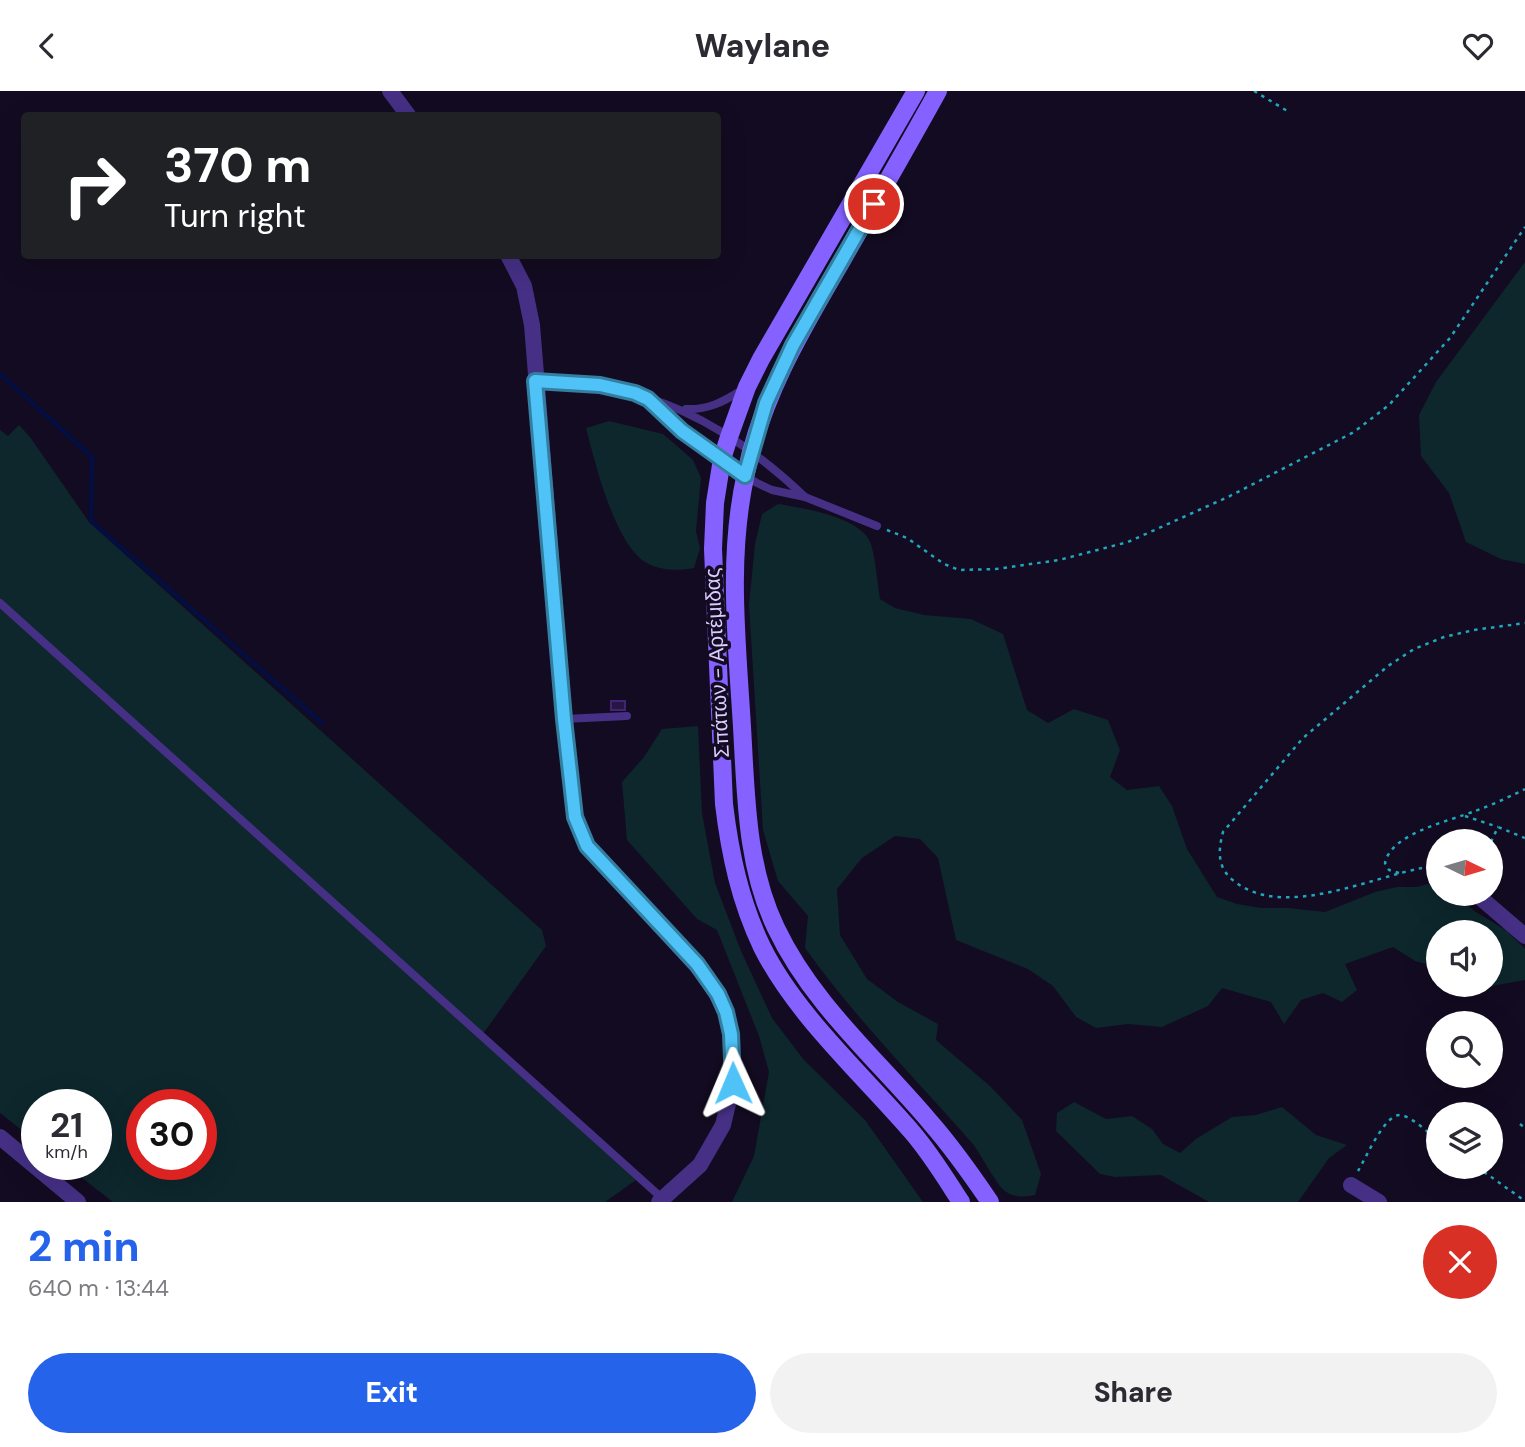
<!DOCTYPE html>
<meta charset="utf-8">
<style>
:root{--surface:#fff;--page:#f2f2f3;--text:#2b2b33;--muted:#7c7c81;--accent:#2563eb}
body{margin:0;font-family:"DM Sans",sans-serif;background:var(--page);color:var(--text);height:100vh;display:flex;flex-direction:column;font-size:26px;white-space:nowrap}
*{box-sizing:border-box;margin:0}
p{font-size:23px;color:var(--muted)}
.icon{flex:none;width:38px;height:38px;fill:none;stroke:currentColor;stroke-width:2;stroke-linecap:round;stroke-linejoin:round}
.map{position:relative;height:1111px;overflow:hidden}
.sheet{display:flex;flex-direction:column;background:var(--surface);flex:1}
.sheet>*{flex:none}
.guide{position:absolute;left:21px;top:21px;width:700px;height:147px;border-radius:7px;box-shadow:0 7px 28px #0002;background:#202124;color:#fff;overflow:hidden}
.needle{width:46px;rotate:95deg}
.controls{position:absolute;left:1426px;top:738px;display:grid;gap:14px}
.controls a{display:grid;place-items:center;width:77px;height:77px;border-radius:50%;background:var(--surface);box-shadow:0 7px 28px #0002;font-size:35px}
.speed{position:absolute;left:21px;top:998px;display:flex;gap:14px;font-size:35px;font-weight:700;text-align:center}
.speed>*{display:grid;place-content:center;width:91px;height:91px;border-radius:50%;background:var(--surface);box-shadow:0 7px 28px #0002;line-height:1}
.speed small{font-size:18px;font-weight:400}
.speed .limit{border:10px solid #d22;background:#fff;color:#111}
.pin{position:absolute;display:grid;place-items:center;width:60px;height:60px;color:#fff;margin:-30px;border:4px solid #fff;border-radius:50%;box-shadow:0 2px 7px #0007}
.me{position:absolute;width:77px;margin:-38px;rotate:359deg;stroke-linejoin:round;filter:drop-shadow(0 0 5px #0008)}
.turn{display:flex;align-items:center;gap:24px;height:147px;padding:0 28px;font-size:32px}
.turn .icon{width:91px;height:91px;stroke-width:2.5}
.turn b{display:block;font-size:49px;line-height:60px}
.round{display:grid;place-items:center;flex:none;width:74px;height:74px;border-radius:37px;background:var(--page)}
.headline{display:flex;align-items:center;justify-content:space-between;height:119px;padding:0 28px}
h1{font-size:42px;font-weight:800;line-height:52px;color:var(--accent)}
.action{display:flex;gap:14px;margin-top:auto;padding:14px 28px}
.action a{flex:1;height:80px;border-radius:42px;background:var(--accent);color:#fff;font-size:28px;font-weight:800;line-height:80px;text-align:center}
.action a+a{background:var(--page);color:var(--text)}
header{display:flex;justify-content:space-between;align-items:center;height:91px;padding:0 28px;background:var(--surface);font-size:32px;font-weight:800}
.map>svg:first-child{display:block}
.green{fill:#0d272c;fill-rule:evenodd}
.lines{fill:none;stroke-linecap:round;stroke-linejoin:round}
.stream{stroke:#040e41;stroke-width:4.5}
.building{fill:#281544;stroke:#432473;stroke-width:2}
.path{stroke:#21a7bd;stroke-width:2.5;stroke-dasharray:3.5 5;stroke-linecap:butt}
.service{stroke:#453085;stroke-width:8}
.minor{stroke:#453085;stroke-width:16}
.secondary{stroke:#8562ff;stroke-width:18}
.route-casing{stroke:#337fa1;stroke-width:18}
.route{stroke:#4fc3f7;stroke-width:12}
.labels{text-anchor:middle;stroke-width:7;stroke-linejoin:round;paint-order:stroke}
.street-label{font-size:21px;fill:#dbcbff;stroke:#130b21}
</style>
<header><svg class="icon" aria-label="back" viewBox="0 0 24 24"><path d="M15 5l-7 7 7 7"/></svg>Waylane<svg class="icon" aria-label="heart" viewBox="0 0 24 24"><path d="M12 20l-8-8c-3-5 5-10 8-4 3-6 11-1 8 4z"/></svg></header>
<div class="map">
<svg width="1525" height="1111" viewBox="0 0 1525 1111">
<rect width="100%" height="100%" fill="#130b21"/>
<!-- green -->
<g class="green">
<path d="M 1525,171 L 1525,473 L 1501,468 L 1466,451 L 1449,402 L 1421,365 L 1419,324 L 1436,291 Z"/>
<path d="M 609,330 L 663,343 L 693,369 L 701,387 L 696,440 L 700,457 L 694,477 C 680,480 661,480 647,472 C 615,455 595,371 586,337 Z"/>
<path d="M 19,334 L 30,346 L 89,431 L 542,839 L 546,855 L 480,947 L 636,1089 L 605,1111 L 113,1111 L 64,1073 L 96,1073 L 96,1013 L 37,1013 L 37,1051 L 0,1022 L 0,339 L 8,345 ZM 142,1013 L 201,1013 L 201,1073 L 142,1073 Z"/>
<path d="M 778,413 C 803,417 862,426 871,453 C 876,470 877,490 880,508 L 895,517 L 924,524 L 971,528 L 1003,543 L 1027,619 L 1048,632 L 1074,618 L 1108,629 L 1120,659 L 1110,686 L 1127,699 L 1159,695 L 1172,715 L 1187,758 L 1217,806 L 1237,813 L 1261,817 L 1288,817 L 1325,821 L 1375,801 L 1397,796 L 1417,796 L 1438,790 L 1438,803 L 1452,803 L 1476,821 L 1507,840 L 1525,858 L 1525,889 L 1475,898 L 1470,894 L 1491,894 L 1491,842 L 1438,842 L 1438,876 L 1415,870 L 1393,856 L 1345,873 L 1357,899 L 1342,911 L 1323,902 L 1301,909 L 1284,933 L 1271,911 L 1222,897 L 1208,915 L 1162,936 L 1128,933 L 1096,937 L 1076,926 L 1053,895 L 1028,878 L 956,849 L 938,767 L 920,748 L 895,745 L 862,767 L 837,798 L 840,844 L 867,888 L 898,911 L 938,933 L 936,949 L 991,996 L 1022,1029 L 1041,1083 L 1035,1104 C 1026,1106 1013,1107 1005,1100 C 997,1095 981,1063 972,1052 C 915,987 855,927 805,857 L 808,825 L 778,790 L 763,739 L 749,514 L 755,453 L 762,423 Z"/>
<path d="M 698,635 L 702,722 L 715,792 L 741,860 L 772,927 L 804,969 L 865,1029 L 923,1111 L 732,1111 L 754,1065 L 769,981 L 759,945 L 717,839 L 697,828 L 627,749 L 622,691 L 644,666 L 662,638 Z"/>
<path d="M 1074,1011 L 1106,1028 L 1132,1025 L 1152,1038 L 1163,1053 L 1180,1062 L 1196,1048 L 1232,1026 L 1256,1024 L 1282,1016 L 1316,1044 L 1347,1054 L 1329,1067 L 1298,1111 L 1209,1111 L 1161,1084 L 1115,1086 L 1100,1083 L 1056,1040 L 1057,1022 Z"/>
</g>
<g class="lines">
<!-- stream -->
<path class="stream" d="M 0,283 L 92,366 L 91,430 L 322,632"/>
</g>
<!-- building -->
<rect class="building" x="611" y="610" width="14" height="9"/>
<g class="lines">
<!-- path -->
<g class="path">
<path d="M 1254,0 L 1289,21"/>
<path d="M 887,439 L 907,447 L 944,473 L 959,479 L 996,478 L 1059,469 L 1128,451 L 1230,405 L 1354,341 L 1389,314 L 1450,247 L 1525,136"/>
<path d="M 1465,725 L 1498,736"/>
<path d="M 1491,751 L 1498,736 L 1525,747"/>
<path d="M 1422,777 C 1369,787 1282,829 1234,790 C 1217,777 1218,760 1223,741 L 1303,647 L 1388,575 L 1414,558 L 1444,546 L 1474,539 L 1525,532"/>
<path d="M 1399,782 L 1389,779 L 1385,772 C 1391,742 1450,730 1475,720 C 1492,714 1509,706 1525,698"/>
<path d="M 1520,1033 L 1525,1037"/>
<path d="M 1477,1076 L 1525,1110"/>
<path d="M 1358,1080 C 1366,1067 1385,1022 1401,1024 C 1414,1027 1428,1042 1438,1049"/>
</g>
<!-- service -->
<g class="service">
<path d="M 535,290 C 646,290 726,331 805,406"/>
<path d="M 650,310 L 700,354 L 757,392 L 772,399 L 805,406 L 877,435"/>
<path d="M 686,318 C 708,319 723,311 742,299"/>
<path d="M 0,512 L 663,1108"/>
<path d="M 564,628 L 627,625"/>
</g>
<!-- minor -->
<g class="minor">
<path d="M 390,0 L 408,24"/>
<path d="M 508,164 L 524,195 L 532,234 L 564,628 L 575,726 L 587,755 L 708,887 L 726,921 L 731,943 L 733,992 L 723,1034 L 700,1074 L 659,1111"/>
<path d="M 1438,777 L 1436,777 L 1438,778"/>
<path d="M 1476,803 L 1525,845"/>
<path d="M 0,1046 L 78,1111"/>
<path d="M 1351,1094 L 1379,1111"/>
</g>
<!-- secondary -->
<g class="secondary">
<path d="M 916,0 L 761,268 L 747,296 L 729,346 L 722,368 L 715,412 L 713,458 L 724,713 C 730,763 740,810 762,856 C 795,923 863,984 912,1041 C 931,1063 946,1088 961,1111"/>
<path d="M 938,0 C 906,58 873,115 840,173 C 801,240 762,305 746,382 C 727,466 737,551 742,636 C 746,703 746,775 776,837 C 812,913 877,968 930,1031 C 952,1056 971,1083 990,1111"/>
</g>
</g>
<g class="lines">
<!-- route casing -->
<g class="route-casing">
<path id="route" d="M 733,992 L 731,943 L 726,921 L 718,903 L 697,873 L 587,755 L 575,726 L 564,628 L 535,290 L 600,294 L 635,302 L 648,308 L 682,340 L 745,385 L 766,312 L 793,254 L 874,113"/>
</g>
<!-- route -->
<use href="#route" class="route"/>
</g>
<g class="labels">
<!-- street labels -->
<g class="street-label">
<text transform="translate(717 572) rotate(-93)" y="7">Σπάτων - Αρτέμιδας</text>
</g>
</g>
</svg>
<div class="controls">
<a><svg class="needle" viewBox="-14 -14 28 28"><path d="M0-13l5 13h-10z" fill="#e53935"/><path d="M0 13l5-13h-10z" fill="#7c7c81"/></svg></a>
<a><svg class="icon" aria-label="sound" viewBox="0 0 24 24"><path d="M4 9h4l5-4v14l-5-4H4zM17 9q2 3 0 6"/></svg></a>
<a><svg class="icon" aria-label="search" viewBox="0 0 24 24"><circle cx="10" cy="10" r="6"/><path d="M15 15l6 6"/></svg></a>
<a><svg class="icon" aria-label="layers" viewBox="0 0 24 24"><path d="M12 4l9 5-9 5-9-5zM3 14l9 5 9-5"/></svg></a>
</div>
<div class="speed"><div>21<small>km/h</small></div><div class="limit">30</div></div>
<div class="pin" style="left:874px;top:113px;background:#d93025"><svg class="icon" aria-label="arrive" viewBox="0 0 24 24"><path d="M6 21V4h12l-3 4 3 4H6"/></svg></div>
<svg class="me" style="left:733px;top:992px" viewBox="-20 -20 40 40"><path d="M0-17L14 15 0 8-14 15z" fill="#4fc3f7" stroke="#fff" stroke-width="4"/></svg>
<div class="guide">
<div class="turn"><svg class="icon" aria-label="right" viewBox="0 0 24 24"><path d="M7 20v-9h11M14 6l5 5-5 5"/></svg><div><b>370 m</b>Turn right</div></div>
</div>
</div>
<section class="sheet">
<div class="headline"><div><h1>2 min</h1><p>640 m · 13:44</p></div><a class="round" style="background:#d93025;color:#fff"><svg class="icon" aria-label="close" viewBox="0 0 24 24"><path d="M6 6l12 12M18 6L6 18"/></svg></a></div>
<div class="action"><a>Exit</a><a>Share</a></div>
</section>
